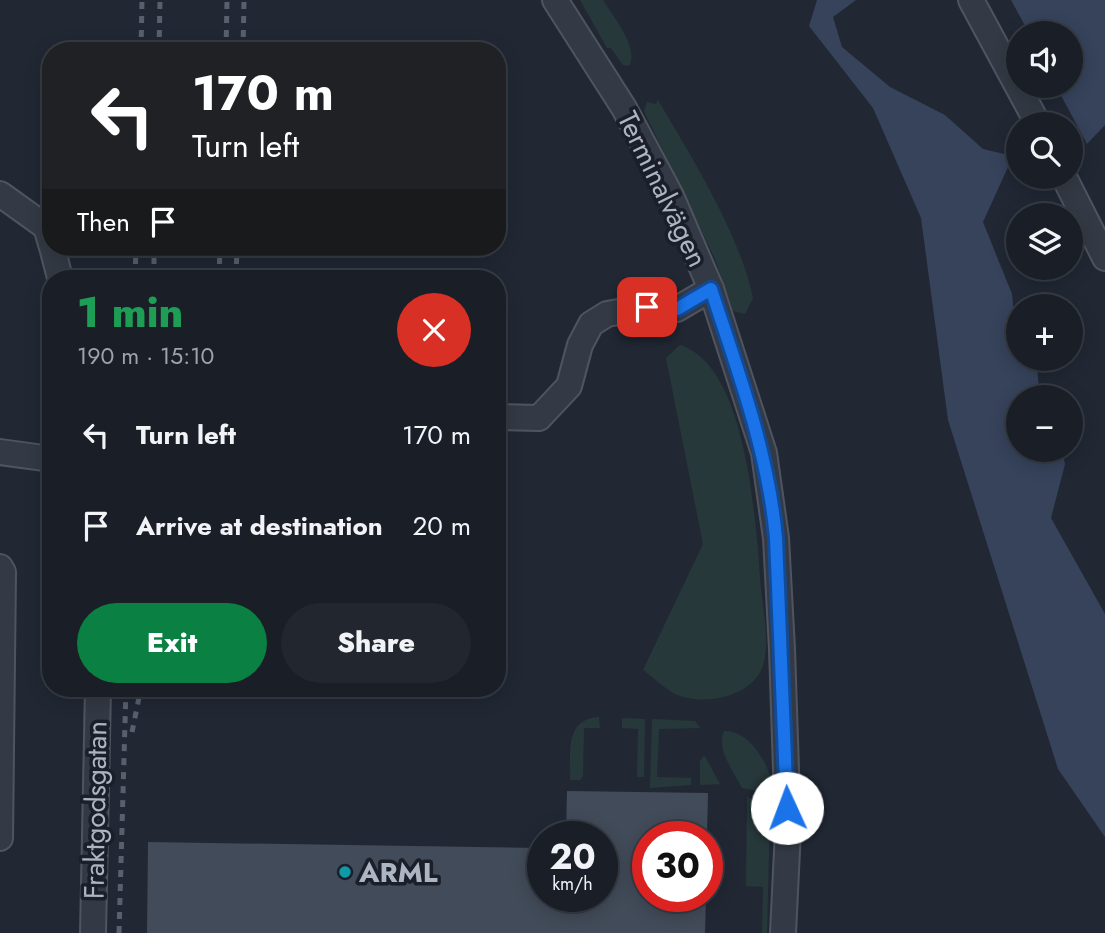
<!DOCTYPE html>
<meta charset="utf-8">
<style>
:root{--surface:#191e27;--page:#22272f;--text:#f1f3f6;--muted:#9fa2a7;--line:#373c44;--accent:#0b8043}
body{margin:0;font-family:Jost,sans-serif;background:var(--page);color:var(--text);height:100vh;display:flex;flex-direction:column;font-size:26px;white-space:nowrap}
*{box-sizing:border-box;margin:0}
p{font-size:23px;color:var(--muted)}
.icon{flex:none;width:38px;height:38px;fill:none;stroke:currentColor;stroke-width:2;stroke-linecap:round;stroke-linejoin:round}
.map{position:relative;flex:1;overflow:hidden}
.drawer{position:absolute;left:42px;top:270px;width:464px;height:427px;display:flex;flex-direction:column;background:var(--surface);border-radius:28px;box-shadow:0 4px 18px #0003,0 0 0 2px var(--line)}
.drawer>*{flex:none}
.hud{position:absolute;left:42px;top:42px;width:464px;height:214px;border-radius:28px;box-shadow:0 4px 18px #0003,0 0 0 2px var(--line);background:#202124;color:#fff;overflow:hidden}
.fabs{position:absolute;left:1006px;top:21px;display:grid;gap:14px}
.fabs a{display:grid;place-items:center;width:77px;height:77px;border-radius:50%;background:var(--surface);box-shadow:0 4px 18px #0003,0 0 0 2px var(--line);font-size:35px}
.speed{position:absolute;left:527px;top:821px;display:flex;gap:14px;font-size:35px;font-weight:700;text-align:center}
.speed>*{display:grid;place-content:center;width:91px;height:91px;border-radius:50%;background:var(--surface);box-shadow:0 4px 18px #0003,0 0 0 2px var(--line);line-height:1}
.speed small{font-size:18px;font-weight:400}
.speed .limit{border:10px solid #d22;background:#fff;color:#111}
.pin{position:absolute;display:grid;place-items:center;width:60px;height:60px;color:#fff;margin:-30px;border-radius:14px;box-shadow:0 4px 10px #0006}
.me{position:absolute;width:77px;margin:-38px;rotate:358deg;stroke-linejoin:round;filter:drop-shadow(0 0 5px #0008)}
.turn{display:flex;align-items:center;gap:24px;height:147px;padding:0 35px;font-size:32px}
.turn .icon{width:91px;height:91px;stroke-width:2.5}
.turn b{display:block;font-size:49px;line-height:60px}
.then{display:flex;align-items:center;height:66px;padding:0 35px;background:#0003;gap:14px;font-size:26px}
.round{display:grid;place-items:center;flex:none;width:74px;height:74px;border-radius:37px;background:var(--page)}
.head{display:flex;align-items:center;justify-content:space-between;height:119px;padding:0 35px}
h1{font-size:42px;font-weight:800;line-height:52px;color:#1e9e55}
.cta{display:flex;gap:14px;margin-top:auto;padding:14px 35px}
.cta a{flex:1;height:80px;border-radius:42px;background:var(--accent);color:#fff;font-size:28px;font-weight:800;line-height:80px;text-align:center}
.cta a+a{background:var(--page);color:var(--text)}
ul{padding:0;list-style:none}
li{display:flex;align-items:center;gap:21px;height:91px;padding:0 35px}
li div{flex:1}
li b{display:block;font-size:26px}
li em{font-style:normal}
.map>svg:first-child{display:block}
.green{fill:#27383a}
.water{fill:#36435b}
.building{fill:#424b59}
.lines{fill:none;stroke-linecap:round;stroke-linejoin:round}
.minor-casing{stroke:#4f5560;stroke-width:28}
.minor{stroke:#343a45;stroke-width:24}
.rail{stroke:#58606e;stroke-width:5;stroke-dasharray:7 7;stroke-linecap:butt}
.route-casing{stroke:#114b97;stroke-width:18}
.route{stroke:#1a73e8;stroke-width:12}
.culture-dot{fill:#0f9aa8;stroke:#1a1f2a;stroke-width:2.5}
.labels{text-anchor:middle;stroke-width:7;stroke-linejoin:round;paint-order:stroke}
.street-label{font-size:28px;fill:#aeb5c2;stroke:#1a1f2a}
.poi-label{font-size:28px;font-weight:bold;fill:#aeb5c2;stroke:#1a1f2a;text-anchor:start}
</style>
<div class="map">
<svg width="1105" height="933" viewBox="0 0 1105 933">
<rect width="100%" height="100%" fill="#212834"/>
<!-- green -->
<g class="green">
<path d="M 580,0 L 603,0 C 612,15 640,49 629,66 L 623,65 L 611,48 L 607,48 Z"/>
<path d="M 658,100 C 691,156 740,235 753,298 L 745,314 L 733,311 L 715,259 L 644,111 L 647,102 L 656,104 Z"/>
<path d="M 680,345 C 749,366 756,530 761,588 C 763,613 771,644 762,668 C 750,698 701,707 673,693 C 663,687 653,677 643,670 L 703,544 L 666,358 Z"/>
<path d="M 599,717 L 600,728 L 584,728 L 583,776 L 580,780 L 570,780 C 571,753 564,719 599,717 Z"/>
<path d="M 622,718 L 645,719 L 644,777 L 637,777 L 638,729 L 622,728 Z"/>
<path d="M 652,719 L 695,721 L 700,728 L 659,729 L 657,777 L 691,778 L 691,785 L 650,788 Z"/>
<path d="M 724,731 C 746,730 764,756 770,776 C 772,784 770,796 770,805 L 757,796 L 758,791 L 742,788 C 734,772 716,750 724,731 Z"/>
<path d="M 704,756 L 706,758 L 720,784 L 700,785 L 700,761 Z"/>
<path d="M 747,796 L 770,814 L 767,933 L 762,933 L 763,887 L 746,886 Z"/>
</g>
<!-- water -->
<g class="water">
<path d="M 817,0 L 856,0 L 833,17 L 842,47 L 890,87 L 945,115 L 983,149 L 1013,156 L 983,222 L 1012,294 L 1018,359 L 1032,359 L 1037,368 L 1040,397 L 1018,397 L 1018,450 L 1062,450 L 1065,464 L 1051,518 L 1105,614 L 1105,837 L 1058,769 L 948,420 L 921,218 L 873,108 L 809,26 Z"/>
<path d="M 1011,0 L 1105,0 L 1105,125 L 1087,144 L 1056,86 L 1071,86 L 1071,33 L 1029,33 Z"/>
</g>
<!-- building -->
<path class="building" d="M 567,791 L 708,793 L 707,836 L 648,836 L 648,896 L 706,896 L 705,933 L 147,933 L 148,842 L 542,848 L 542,896 L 602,896 L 602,836 L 566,836 Z"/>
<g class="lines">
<!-- minor casing -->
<g class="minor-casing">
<g id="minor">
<path d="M 555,0 L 624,108 L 671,196 L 711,289 L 764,453 L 776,538 L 782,649 L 788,830 L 783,933"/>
<path d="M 971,0 L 1038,124"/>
<path d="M 1064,177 L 1105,258"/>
<path d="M 0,194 L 46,227 L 51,244"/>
<path d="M 52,247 L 60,278"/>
<path d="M 497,417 L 539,418 L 569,386 L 580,345 L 591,324 L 607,314 L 647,307 L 677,309 L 711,289"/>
<path d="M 0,452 L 51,459"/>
<path d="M 0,567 L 3,572 L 0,838"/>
<path d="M 93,933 L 98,688"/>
</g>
</g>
<!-- minor -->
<use href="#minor" class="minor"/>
<!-- rail -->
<g class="rail">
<path d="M 141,51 L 142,0"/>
<path d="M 159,51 L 160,0"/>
<path d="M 226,51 L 227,0"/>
<path d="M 243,51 L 244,0"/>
<path d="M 135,278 L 136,247"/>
<path d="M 154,278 L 154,247"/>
<path d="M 219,278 L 220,247"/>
<path d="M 236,278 L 237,247"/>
<path d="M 132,732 L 141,688"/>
<path d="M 119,933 L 126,688"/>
</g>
</g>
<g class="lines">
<!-- route casing -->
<g class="route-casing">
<path id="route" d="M 647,307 L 677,309 L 711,289 C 738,372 768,451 776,538 L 787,808"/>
</g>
<!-- route -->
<use href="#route" class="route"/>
</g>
<!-- markers -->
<circle class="culture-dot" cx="345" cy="872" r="7"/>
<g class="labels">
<!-- street labels -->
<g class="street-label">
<text transform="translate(663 189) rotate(64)" y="10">Terminalvägen</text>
<text transform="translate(95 810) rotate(-89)" y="10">Fraktgodsgatan</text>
</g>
<!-- poi labels -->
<g class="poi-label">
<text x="359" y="882">ARML</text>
</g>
</g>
</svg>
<div class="fabs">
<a><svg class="icon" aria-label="sound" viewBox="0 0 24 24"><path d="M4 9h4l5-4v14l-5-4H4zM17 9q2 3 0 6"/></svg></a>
<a><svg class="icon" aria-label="search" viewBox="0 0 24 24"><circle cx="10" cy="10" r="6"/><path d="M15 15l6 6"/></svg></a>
<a><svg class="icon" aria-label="layers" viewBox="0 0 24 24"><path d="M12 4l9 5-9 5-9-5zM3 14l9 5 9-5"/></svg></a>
<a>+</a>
<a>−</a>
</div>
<div class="speed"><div>20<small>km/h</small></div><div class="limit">30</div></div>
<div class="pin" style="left:647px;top:307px;background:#d93025"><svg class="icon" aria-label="arrive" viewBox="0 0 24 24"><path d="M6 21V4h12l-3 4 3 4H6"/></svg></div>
<svg class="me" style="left:787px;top:808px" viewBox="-20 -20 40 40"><circle r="19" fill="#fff"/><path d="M0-13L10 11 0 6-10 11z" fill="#1a73e8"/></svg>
<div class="hud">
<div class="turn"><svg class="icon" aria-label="left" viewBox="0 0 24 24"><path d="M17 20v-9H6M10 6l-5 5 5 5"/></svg><div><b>170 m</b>Turn left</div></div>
<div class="then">Then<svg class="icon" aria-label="arrive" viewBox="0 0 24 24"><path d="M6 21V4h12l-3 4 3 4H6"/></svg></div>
</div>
<section class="drawer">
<div class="head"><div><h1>1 min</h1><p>190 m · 15:10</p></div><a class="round" style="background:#d93025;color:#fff"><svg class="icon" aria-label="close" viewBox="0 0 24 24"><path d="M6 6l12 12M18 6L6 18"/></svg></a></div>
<ul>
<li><svg class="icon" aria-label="left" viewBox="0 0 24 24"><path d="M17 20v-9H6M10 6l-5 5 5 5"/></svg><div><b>Turn left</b></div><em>170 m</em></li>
<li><svg class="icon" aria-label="arrive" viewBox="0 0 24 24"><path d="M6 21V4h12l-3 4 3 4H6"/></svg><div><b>Arrive at destination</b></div><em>20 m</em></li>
</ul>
<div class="cta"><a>Exit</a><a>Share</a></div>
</section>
</div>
